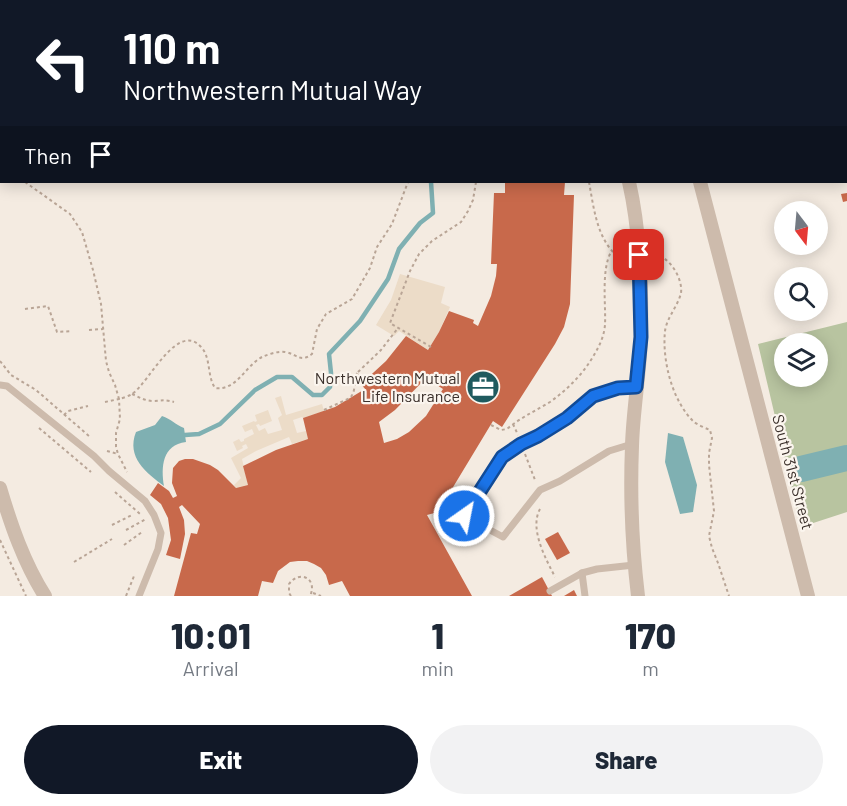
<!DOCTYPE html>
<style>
:root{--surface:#fff;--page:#f2f2f3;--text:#1f2937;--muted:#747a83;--accent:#111827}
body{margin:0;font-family:Barlow,sans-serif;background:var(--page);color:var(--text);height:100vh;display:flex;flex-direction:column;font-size:22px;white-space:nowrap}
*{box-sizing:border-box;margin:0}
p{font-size:20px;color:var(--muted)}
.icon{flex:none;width:33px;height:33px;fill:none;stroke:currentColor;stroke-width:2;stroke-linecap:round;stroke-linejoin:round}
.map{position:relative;height:596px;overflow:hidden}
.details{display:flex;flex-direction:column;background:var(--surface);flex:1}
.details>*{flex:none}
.top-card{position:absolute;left:0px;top:0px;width:848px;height:183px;box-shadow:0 3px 15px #0003;background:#111827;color:#fff;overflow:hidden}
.needle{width:39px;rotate:164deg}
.fabs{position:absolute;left:774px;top:201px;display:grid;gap:12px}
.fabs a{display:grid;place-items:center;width:54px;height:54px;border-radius:50%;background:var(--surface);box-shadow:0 3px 15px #0003;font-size:30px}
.pin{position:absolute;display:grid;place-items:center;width:51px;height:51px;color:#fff;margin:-26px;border-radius:12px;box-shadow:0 3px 9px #0006}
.me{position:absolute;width:66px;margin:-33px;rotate:33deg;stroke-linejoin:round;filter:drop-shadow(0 0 4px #0008)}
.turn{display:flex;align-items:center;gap:21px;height:126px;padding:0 24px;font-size:27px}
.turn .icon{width:78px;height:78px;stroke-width:2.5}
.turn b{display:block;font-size:42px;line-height:51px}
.then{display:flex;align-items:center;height:57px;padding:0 24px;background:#0003;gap:12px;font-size:22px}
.eta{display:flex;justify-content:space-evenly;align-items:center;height:102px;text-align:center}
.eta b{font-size:36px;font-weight:800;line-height:42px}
.cta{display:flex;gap:12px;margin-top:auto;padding:12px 24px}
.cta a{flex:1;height:69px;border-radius:36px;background:var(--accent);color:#fff;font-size:24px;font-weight:800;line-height:69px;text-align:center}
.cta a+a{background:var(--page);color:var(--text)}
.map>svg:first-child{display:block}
.green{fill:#b8c4a0;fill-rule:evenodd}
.plaza{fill:#ecdcc8}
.water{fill:#7fb0b2}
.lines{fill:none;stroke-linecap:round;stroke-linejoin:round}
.stream{stroke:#7fb0b2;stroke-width:4.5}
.river{stroke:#7fb0b2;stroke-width:26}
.building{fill:#c8694b;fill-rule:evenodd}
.path{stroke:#b9a596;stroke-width:2;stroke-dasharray:3 3;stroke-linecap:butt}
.lane{stroke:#cdbbac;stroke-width:7}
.street{stroke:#cdbbac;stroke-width:14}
.route-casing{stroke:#114b97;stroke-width:15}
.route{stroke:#1a73e8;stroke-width:10}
.labels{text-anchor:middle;stroke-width:4.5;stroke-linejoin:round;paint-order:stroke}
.poi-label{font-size:16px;fill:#3b302b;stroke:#fbf5ee;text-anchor:end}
.street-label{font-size:16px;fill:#3b302b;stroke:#fbf5ee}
</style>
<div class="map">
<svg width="847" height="596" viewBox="0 0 847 596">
<rect width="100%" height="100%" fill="#f4ebe1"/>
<!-- green -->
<path class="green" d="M 847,322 L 847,512 L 801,527 L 758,344 ZM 784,344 L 818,344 L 818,376 L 784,376 Z"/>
<!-- plaza -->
<g class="plaza">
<path d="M 400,274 L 445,287 L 441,303 L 450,307 L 439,332 L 428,350 L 399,331 L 394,336 L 376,325 L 391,300 Z"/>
<path d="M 281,396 L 286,415 L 322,404 L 324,411 L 303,418 L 302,417 L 293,420 L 297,433 L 306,431 L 308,439 L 292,444 L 289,437 L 256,451 L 242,459 L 248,485 L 236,488 L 234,485 L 241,478 L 231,458 L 248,448 L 246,444 L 242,446 L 243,448 L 237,451 L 233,442 L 239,439 L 241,442 L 244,441 L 244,439 L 254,434 L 252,429 L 245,432 L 242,426 L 254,421 L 255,422 L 257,421 L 255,415 L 268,410 L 272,421 L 260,426 L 259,424 L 256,425 L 259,431 L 265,428 L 268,434 L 282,430 L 278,418 L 282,415 L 275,398 Z"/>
</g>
<!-- water -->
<g class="water">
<path d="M 162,416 C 171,419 176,425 184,428 L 186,442 C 162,445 161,467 164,486 C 146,473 126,457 136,432 L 155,425 Z"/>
<path d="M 668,433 L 683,437 L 697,485 L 693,512 L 680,514 L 665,462 Z"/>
</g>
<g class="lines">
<!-- stream -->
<path class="stream" d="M 185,435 L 199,434 L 220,424 L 255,390 L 277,377 L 292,377 L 313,395 L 322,395 L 330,387 L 331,373 L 329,354 L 360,321 L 388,279 L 399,249 L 420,223 L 433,213 L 431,182"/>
<!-- river -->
<path class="river" d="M 801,469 L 847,458"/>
</g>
<!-- building -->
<g class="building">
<path d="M 505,182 L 565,182 L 564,195 L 574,195 L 570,304 L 564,327 L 555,344 L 502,427 L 493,421 L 438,512 L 427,515 L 472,596 L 350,596 L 342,581 L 329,585 L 326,575 L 321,568 L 314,564 L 307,561 L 298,561 L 290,562 L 278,571 L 273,583 L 262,581 L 258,596 L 174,596 L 191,533 L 197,534 L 200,524 L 182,505 L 179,507 L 184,520 L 185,534 L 180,559 L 166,555 L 171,540 L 168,518 L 161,504 L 150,495 L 158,483 L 169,491 L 173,498 L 177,496 L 172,483 L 173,468 L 179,461 L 185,459 L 193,459 L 210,465 L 218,470 L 236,488 L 248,485 L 243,466 L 276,450 L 308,439 L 303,418 L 335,407 L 365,389 L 361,384 L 386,361 L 406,336 L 428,350 L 439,332 L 449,311 L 474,320 L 473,323 L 478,326 L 491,296 L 496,276 L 497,264 L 491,264 L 494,193 L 505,193 ZM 426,378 L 443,389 L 426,416 L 409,432 L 397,439 L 384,443 L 379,422 L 395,410 Z"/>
<path d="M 847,193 L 847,201 L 843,202 L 841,194 Z"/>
<path d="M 558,532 L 570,553 L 557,560 L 545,539 Z"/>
<path d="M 542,577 L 552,596 L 509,596 Z"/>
<path d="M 574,590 L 577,596 L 564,596 Z"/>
</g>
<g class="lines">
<!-- path -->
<g class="path">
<path d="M 0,163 L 2,164"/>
<path d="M 0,174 L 2,175"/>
<path d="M 25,182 L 70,214 L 82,232 L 93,270 L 101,304 L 106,361 L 109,372 L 115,385 L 119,399 C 123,398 129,396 132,394 C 149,383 178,319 202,348 C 211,359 207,376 215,388 C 237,391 245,366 262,357 C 269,354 278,351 285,352 C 297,354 300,363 312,354 L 317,329 L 326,314 L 352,299 L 370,268 L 377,247 L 392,224 L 408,182"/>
<path d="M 589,182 C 594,209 597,242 621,259 L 625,257"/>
<path d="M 654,254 C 669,256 683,278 681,293 C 678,306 667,317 665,331 C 662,360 672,401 694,422 C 698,425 705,428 710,430 L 712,438 L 709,453 L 709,465 L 714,511 L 709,536 L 712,548 L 718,563 L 729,596"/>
<path d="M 25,309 L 48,306 L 57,332 L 72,331"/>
<path d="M 89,330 L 103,329"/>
<path d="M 431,347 L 390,323 L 410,271 L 419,254 L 432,241 L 461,222 L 468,211 L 473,200 L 476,182"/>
<path d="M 0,361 L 11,375 L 36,390 L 89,436"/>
<path d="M 364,381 L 357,373 L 381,350 L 398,328"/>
<path d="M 132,394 C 139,397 145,401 153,401 C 163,401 163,399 174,402"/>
<path d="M 105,402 L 119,399 L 120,419 L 116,433 L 116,447 L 118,454 L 127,472"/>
<path d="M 324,410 L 350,398 C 357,390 353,381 357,373"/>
<path d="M 64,415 L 68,411 L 88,406"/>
<path d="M 513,424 L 518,435"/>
<path d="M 491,425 L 501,430 L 507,429 C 520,418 535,411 550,402 C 568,389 583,374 594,355 C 600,345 604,336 605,325 C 606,305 601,270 611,252"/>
<path d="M 39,428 L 91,472"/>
<path d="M 107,451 L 118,454"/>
<path d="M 525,454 L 535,480"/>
<path d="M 115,492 L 140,514"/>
<path d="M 540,509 C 529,529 546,559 555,577"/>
<path d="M 112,525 L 132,515"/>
<path d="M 126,530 L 146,519"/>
<path d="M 0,540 L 26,596"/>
<path d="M 124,545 L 142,532"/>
<path d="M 74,562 L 112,539"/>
<path d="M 313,593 L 321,596"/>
<path d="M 126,596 L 134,576"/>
<path d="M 291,596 L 289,593 L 289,584 C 300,569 318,579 310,596"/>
</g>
<!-- lane -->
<g class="lane">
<path d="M 0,385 L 7,386 L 94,456 L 109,471 L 145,501 L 154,515 L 161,533 L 158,549 L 139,596"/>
<path d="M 632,444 L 609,451 L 560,481 L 540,490 L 503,537 L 464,516 L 502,457 L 521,444 L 538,436 L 567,418 L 593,396 L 618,388 L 636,387"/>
<path d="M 582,573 L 585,596"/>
<path d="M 550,591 L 582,573 L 597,569 L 634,565"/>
</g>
<!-- street -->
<g class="street">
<path d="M 561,0 L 562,2"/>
<path d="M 653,0 L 654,2"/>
<path d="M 629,182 C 640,230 642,287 641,336 C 640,373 633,409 632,446 C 630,496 632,546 638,596"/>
<path d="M 700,182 L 808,596"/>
<path d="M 0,488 C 11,525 24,563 45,596"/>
</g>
</g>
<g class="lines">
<!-- route casing -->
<g class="route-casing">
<path id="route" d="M 464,516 L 502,457 L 521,444 L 538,436 L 567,418 L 593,396 L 618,388 L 636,387 L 641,337 L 639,255"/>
</g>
<!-- route -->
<use href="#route" class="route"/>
</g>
<!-- icons -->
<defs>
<g id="office-disc" transform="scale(1.725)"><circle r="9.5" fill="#1f5a5e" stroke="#fbf5ee"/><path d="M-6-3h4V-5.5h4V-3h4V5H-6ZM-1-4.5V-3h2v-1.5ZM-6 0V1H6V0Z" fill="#fff"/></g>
</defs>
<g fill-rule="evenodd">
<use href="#office-disc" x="483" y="387"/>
</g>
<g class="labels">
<!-- poi labels -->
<g class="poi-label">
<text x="460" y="384">Northwestern Mutual<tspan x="460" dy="18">Life Insurance</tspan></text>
</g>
<!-- street labels -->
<g class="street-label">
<text transform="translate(793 472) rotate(75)" y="6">South 31st Street</text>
</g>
</g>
</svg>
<div class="fabs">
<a><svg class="needle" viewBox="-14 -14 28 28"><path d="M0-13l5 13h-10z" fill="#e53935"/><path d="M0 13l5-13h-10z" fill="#747a83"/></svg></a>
<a><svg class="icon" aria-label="search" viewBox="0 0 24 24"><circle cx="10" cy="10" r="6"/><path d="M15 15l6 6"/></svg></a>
<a><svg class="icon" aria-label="layers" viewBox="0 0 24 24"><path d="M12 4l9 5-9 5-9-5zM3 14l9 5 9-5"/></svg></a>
</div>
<div class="pin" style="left:639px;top:255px;background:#d93025"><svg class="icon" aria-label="arrive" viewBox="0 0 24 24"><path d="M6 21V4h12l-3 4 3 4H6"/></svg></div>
<svg class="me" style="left:464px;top:516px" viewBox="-20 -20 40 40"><circle r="17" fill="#1a73e8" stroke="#fff" stroke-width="3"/><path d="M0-11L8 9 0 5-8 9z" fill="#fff"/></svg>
<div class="top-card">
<div class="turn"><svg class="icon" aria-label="left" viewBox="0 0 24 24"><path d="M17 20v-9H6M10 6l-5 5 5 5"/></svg><div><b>110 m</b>Northwestern Mutual Way</div></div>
<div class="then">Then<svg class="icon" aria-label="arrive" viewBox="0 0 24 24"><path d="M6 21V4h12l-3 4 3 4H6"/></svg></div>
</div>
</div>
<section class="details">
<div class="eta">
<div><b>10:01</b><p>Arrival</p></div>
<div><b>1</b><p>min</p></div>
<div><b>170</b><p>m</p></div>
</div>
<div class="cta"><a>Exit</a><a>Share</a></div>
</section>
